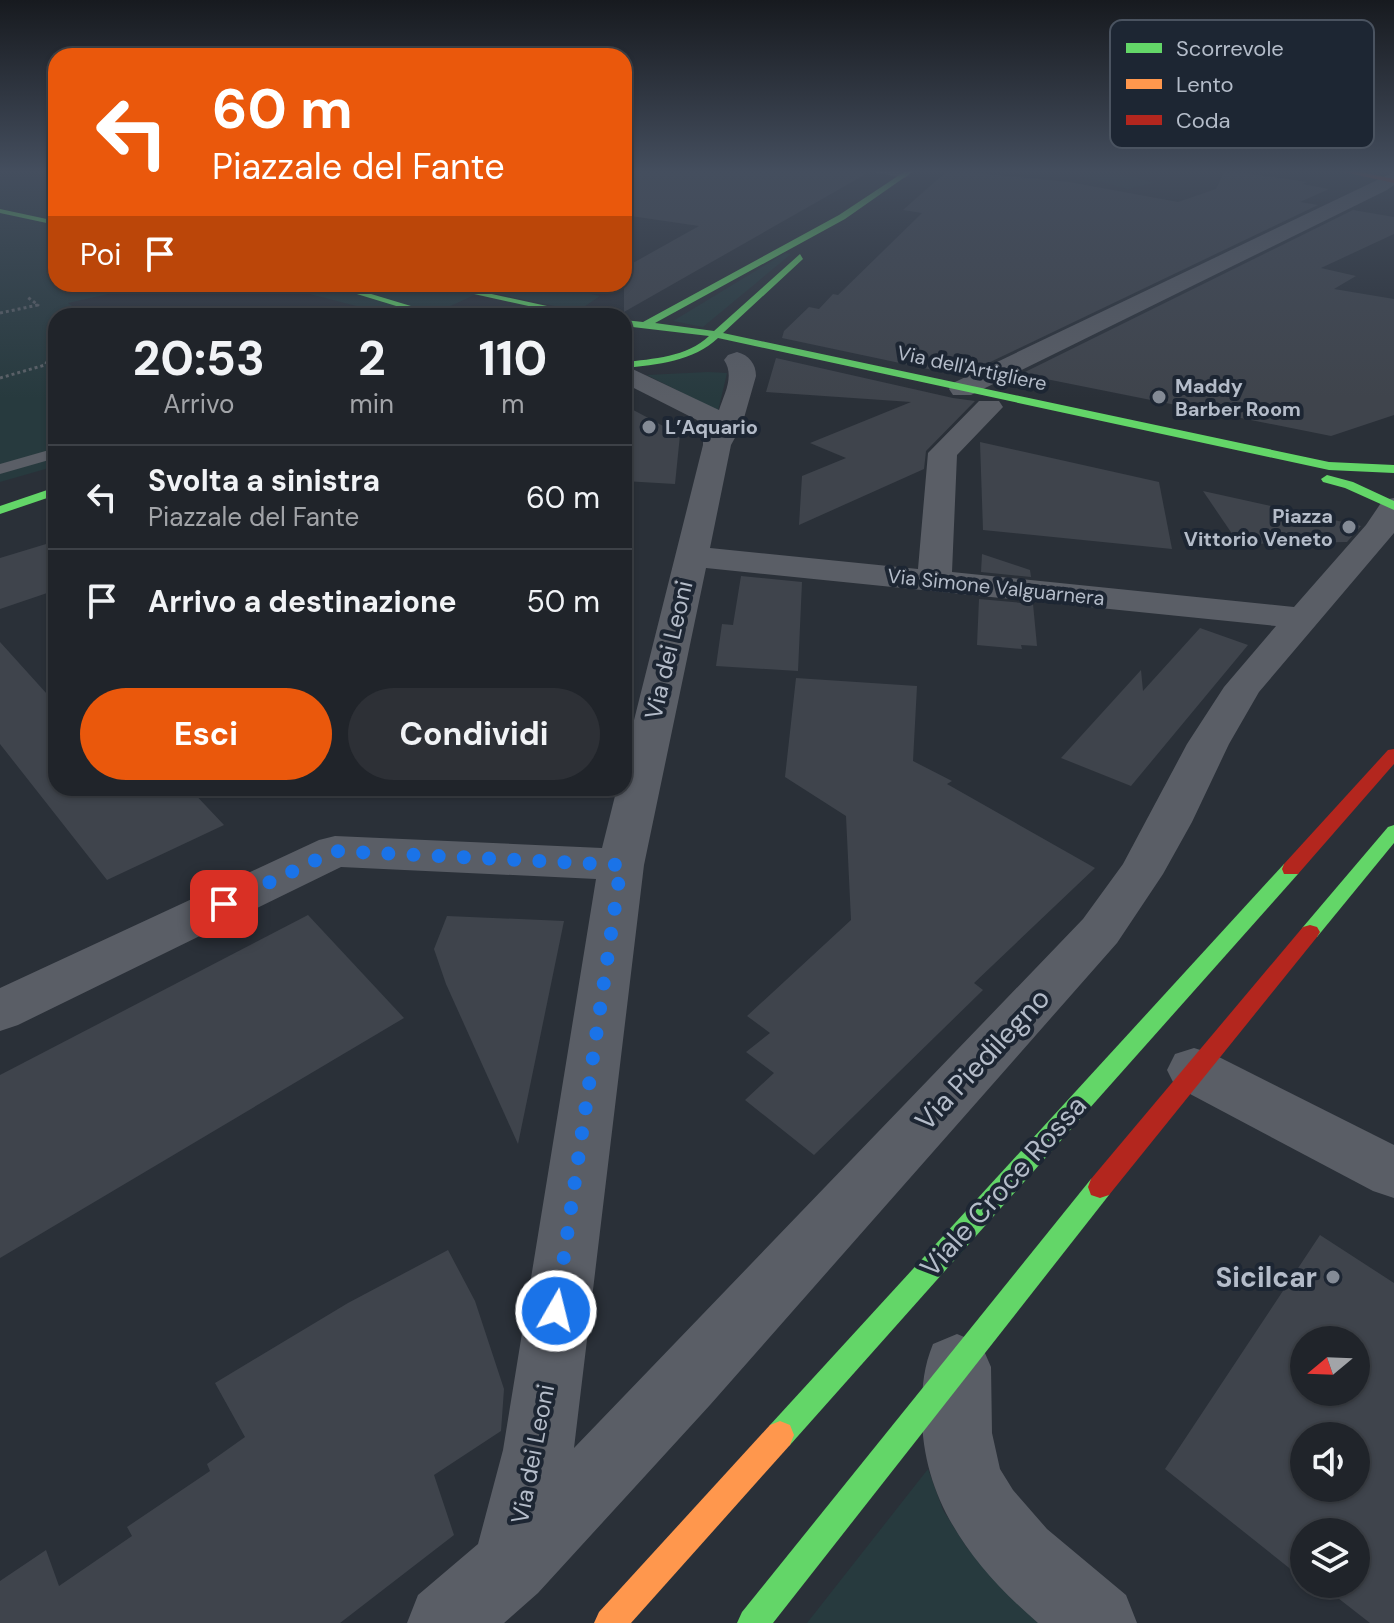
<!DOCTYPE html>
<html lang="it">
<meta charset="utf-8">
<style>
:root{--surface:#20242a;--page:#2d3036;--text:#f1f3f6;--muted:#a2a4a8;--line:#3d4147;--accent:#ea580c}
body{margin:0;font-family:"DM Sans",sans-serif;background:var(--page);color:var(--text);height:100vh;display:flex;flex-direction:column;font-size:30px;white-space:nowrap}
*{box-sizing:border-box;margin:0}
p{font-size:26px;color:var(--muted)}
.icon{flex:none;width:44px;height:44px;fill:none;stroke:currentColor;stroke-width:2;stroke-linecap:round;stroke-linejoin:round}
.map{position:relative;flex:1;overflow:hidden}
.sheet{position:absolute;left:48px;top:308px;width:584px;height:488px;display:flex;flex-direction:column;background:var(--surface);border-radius:24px;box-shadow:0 2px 6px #0004,0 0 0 2px var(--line)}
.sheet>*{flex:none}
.banner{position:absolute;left:48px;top:48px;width:584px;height:244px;border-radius:24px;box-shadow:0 2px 6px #0004,0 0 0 2px var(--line);background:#ea580c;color:#fff;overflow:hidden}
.needle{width:52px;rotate:251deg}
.buttons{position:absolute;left:1290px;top:1326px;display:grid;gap:16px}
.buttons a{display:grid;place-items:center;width:80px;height:80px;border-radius:50%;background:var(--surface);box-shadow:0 2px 6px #0004,0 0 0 2px var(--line);font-size:40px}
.pin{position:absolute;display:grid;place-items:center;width:68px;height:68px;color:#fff;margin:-34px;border-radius:16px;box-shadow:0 4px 12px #0006}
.me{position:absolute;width:88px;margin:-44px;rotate:8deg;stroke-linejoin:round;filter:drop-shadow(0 0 6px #0008)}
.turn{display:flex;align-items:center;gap:28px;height:168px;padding:0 32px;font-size:36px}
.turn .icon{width:104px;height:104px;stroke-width:2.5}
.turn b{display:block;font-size:56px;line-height:68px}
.then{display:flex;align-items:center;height:76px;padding:0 32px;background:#0003;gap:16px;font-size:30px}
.eta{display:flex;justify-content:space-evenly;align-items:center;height:136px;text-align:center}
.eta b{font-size:48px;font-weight:700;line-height:56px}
.button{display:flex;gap:16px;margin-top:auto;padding:16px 32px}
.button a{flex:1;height:92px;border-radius:48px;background:var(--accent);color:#fff;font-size:32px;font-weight:700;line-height:92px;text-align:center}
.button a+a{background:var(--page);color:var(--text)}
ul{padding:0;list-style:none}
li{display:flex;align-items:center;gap:24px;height:104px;padding:0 32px;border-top:2px solid var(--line)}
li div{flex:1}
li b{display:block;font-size:30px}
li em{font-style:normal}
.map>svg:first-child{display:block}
.green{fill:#273a3e}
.building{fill:#3f444c;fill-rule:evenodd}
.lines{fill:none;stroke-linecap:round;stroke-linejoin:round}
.path{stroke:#5c6268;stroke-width:3;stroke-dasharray:3 3;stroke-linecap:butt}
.lane{fill:#5a5e66;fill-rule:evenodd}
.street{fill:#5a5e66;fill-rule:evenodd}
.fast{fill:#63d668;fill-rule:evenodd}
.slow{fill:#ff974d;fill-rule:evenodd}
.jam{fill:#b3261e;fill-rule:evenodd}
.route{stroke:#1a73e8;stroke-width:14;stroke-dasharray:0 25.2}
.poi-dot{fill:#848b96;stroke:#1d2633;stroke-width:3}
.labels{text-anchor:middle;stroke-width:8;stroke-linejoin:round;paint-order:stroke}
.far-street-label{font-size:20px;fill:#b4bcc9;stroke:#1d2633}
.far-poi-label{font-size:20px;font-weight:bold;fill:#b4bcc9;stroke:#1d2633;text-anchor:start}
.street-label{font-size:24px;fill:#b4bcc9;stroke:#1d2633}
.near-street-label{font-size:28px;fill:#b4bcc9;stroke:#1d2633}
.near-poi-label{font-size:28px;font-weight:bold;fill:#b4bcc9;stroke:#1d2633;text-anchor:end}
.key{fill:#1d2633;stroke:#4a5360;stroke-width:2}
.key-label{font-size:22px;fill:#b4bcc9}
</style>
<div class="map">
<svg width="1394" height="1623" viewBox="0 0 1394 1623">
<rect width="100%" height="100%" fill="#2a3038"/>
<!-- green -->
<g class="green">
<path d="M 0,170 L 56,170 L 56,284 L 153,284 L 68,303 L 86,316 L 56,316 L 56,466 L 0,482 Z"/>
<path d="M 1107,170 L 1154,183 L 1127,189 L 1077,175 Z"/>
<path d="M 785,253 L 791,254 L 703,327 L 673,321 Z"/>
<path d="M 271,284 L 586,284 L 576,291 L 600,296 L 578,311 L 483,291 L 429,316 L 395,316 Z"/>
<path d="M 708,372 L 727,373 L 718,411 L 647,375 Z"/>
<path d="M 928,1469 L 943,1510 L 967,1548 L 1050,1623 L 807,1623 Z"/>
</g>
<!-- building -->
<g class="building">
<path d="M 624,170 L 860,170 L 866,174 L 624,312 L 624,268 L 699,226 L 624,215 Z"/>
<path d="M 948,170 L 1069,182 L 1178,202 L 1216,189 L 1225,170 L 1307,182 L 1302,184 L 1329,189 L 1300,202 L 1318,205 L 961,376 L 782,338 L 784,331 L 809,307 L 819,309 L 833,294 L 838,295 L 922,213 L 903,210 Z"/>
<path d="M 1353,210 L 1394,217 L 1394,234 L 1321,268 L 1356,276 L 1334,289 L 1394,299 L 1394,415 L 1331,436 L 1021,374 Z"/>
<path d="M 776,358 L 953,398 L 975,401 L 926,451 L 924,469 L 799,525 L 802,476 L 846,458 L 810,443 L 911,402 L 766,392 Z"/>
<path d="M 624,405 L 680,435 L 675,484 L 624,481 Z"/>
<path d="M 980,442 L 1159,482 L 1172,549 L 983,530 Z"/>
<path d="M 1203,491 L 1361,526 L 1347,542 L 1239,544 Z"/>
<path d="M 56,541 L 56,590 L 0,609 L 0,558 Z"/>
<path d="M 982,554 L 1030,570 L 1031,577 L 981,572 Z"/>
<path d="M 741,576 L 802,582 L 798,671 L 716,666 L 722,624 L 733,625 Z"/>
<path d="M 979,599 L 1033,604 L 1037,646 L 1021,645 L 1022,649 L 977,645 Z"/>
<path d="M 1200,628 L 1248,645 L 1131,786 L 1061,758 L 1141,670 L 1143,691 Z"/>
<path d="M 0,642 L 56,704 L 56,788 L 189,788 L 224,825 L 107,880 L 0,744 Z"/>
<path d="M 796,678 L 917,686 L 913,761 L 952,781 L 947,784 L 1095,868 L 974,983 L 983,990 L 814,1155 L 745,1100 L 774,1073 L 746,1052 L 770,1033 L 747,1016 L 851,920 L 846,816 L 785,777 Z"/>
<path d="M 308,915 L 404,1018 L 0,1258 L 0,1075 Z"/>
<path d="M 447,916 L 564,921 L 518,1144 L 446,984 L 434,949 Z"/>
<path d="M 1320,1235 L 1394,1283 L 1394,1623 L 1370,1623 L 1320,1584 L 1356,1584 L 1356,1532 L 1304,1532 L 1303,1579 L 1165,1469 ZM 1304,1340 L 1356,1340 L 1356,1392 L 1304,1392 ZM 1304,1436 L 1356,1436 L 1356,1488 L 1304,1488 Z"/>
<path d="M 448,1250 L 475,1301 L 504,1389 L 501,1431 L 434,1475 L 454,1535 L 340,1623 L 0,1623 L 0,1581 L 46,1550 L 59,1586 L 132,1536 L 127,1527 L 210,1471 L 207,1464 L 245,1437 L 215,1383 L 348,1303 Z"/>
</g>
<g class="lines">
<!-- path -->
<g class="path">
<path d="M 0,313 L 38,305 L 26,296"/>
<path d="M 0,378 L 45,365 L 52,354"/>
</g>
<!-- lane -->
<g class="lane">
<path d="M 863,170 L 894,170 L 910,175 L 905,178 Z"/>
<path d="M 56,448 L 56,458 L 0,474 L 0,464 Z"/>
</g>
<!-- street -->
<g class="street">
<path d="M 1394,172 L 1394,185 L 1387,190 L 971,395 L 953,395 L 949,389 L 953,383 Z"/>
<path d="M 737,352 C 749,355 756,364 756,376 L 742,425 L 731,445 L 710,548 L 918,569 L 928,453 L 979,401 L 999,401 L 1003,407 L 957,455 L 952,572 L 1294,607 L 1366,525 L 1383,500 L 1394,498 L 1394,533 L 1259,692 L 1229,744 L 1192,822 L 1163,874 L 1117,943 L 710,1405 L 538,1593 L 504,1623 L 407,1623 L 418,1595 L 478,1544 L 503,1450 L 596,879 L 341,867 L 18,1025 L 0,1031 L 0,988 L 319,840 L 335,836 L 602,848 L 617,788 L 624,788 L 624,760 L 703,445 L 703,426 L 697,420 L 624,383 L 624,365 L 719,410 C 724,394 735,376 724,360 L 728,355 ZM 706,568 L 1276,626 L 1224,687 L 1187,744 L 1123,864 L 1083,919 L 574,1448 L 644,865 Z"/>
<path d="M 1194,1048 L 1213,1054 L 1394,1145 L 1394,1198 L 1373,1191 L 1175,1086 L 1167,1070 L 1175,1054 Z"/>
<path d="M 957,1334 L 981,1344 L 991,1367 L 992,1433 L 1000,1469 L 1013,1490 L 1047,1529 L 1126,1595 L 1137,1623 L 1038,1623 C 973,1567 920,1499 922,1409 C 922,1385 924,1366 933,1344 Z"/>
</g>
<!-- fast -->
<g class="fast">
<path d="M 907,170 L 915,170 L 845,219 L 655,323 L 714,331 L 800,254 L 803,259 L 723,333 L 1329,462 L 1394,465 L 1394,473 L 1329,470 L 718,338 C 694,361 657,365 624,368 L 624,362 C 653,359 687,357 709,336 L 624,326 L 624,320 L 643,322 L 839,215 Z"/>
<path d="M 0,209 L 56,221 L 56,225 L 0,213 Z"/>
<path d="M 324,284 L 338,284 L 444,316 L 429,316 Z"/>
<path d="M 429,284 L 446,284 L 593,316 L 574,316 Z"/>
<path d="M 1327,475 L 1353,482 L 1394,501 L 1394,510 L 1345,488 L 1323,482 L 1321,479 Z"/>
<path d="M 56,487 L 56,495 L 0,514 L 0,506 Z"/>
<path d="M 1394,825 L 1394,843 L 1317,937 L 1303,937 L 1300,932 L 1303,927 L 1388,827 Z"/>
<path d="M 1291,863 L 1300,869 L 1298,874 L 790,1445 L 780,1449 L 770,1445 L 766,1435 L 770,1425 L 1284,864 Z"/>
<path d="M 1100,1176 L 1109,1179 L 1112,1187 L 1109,1195 L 773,1623 L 737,1623 L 742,1612 L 1091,1179 Z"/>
</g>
<!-- slow -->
<path class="slow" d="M 780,1421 L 790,1425 L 794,1435 L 790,1445 L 631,1623 L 594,1623 L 599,1612 L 770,1425 Z"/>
<!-- jam -->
<g class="jam">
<path d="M 1335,170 L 1351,170 L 1394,179 L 1394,183 Z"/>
<path d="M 1394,749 L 1394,764 L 1298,874 L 1284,874 L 1282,869 L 1284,864 L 1388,750 Z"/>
<path d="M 1310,925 L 1317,927 L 1320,932 L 1317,937 L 1109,1195 L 1100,1198 L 1091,1195 L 1088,1187 L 1091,1179 L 1303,927 Z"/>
</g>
</g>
<!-- sky -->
<linearGradient id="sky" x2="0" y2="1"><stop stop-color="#171a1f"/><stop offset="0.43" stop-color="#444e5e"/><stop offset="1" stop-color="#444e5e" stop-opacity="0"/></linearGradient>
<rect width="1394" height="398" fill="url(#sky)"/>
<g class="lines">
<!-- route -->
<path class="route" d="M 224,904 L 335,851 L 621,865 L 556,1311"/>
</g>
<!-- markers -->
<g class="poi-dot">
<circle cx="1159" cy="397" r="8"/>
<circle cx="649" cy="427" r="8"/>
<circle cx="1349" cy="527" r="8"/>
<circle cx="1333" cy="1277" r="8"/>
</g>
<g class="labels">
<!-- far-street labels -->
<g class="far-street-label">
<text transform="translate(972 368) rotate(12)" y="7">Via dell'Artigliere</text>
<text transform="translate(996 587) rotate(6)" y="7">Via Simone Valguarnera</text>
</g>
<!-- far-poi labels -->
<g class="far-poi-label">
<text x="1175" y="393">Maddy<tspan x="1175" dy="23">Barber Room</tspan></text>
<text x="665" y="434">L’Aquario</text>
<text x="1333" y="523" text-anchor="end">Piazza<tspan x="1333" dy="23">Vittorio Veneto</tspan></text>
</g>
<!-- street labels -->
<g class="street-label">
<text transform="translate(669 650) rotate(-77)" y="8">Via dei Leoni</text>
<text transform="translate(533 1454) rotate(-79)" y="8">Via dei Leoni</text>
</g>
<!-- near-street labels -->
<g class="near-street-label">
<text transform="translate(982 1059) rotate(-47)" y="10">Via Piedilegno</text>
<text transform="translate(1003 1186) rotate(-48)" y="10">Viale Croce Rossa</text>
</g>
<!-- near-poi labels -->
<g class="near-poi-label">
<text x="1317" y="1287">Sicilcar</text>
</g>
</g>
<!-- legend -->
<rect x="1110" y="20" width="264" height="128" rx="12" class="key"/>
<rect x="1126" y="43" width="36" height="10" fill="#63d668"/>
<rect x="1126" y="79" width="36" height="10" fill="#ff974d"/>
<rect x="1126" y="115" width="36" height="10" fill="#b3261e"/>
<g class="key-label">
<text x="1176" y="56">Scorrevole</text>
<text x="1176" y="92">Lento</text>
<text x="1176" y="128">Coda</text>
</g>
</svg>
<div class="buttons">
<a><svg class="needle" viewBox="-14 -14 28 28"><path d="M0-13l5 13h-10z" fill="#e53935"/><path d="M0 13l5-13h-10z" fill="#a2a4a8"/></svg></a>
<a><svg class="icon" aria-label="sound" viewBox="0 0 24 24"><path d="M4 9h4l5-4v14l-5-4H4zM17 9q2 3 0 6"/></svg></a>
<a><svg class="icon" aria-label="layers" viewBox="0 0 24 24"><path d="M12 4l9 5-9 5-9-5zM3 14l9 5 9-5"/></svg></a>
</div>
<div class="pin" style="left:224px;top:904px;background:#d93025"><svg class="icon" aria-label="arrive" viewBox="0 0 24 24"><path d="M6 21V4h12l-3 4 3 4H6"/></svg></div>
<svg class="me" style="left:556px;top:1311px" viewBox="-20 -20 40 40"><circle r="17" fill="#1a73e8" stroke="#fff" stroke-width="3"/><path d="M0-11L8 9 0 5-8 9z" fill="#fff"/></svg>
<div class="banner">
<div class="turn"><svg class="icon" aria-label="left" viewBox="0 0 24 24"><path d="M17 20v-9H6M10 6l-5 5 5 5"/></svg><div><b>60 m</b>Piazzale del Fante</div></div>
<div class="then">Poi<svg class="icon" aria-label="arrive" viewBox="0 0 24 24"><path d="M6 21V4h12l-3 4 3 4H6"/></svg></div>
</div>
<section class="sheet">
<div class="eta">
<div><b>20:53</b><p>Arrivo</p></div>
<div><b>2</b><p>min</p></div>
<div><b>110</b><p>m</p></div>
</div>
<ul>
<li><svg class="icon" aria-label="left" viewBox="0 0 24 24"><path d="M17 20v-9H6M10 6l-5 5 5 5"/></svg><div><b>Svolta a sinistra</b><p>Piazzale del Fante</p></div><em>60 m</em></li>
<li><svg class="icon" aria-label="arrive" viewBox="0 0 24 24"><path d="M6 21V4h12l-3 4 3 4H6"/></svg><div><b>Arrivo a destinazione</b></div><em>50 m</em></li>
</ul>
<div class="button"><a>Esci</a><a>Condividi</a></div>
</section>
</div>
